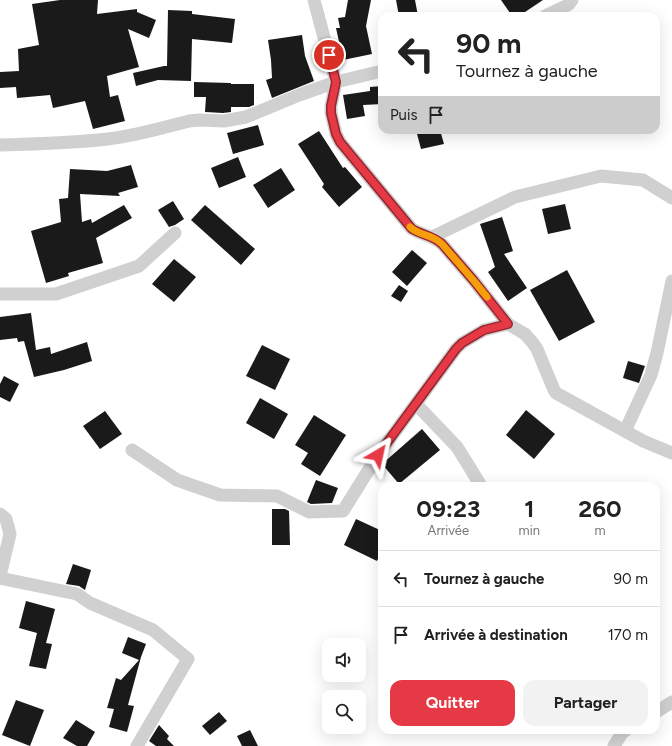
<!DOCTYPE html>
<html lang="fr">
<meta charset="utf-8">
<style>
:root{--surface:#fff;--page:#f2f2f2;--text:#222;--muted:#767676;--line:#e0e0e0;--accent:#e63946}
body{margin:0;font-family:Figtree,sans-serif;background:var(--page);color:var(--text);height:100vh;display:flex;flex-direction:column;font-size:15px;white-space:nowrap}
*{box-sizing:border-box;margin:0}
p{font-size:13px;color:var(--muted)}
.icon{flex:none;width:22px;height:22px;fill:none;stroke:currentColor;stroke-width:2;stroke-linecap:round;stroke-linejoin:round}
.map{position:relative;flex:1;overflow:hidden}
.panel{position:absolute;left:378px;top:482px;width:282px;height:252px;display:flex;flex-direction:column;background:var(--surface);border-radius:12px;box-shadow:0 4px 16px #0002}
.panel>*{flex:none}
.top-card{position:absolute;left:378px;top:12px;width:282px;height:122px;border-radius:12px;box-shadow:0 4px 16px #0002;background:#fff;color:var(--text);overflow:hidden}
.tools{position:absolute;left:322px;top:638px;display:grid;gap:8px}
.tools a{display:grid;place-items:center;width:44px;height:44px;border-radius:8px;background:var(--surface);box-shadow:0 4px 16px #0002;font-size:20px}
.pin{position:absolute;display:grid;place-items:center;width:34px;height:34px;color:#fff;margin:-17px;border:2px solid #fff;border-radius:50%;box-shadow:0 1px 4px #0007}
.me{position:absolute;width:44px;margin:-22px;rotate:36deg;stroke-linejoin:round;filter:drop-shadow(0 0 3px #0008)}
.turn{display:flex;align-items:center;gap:14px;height:84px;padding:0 12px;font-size:18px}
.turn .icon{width:52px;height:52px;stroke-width:2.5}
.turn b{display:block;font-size:28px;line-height:34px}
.then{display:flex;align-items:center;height:38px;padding:0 12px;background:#0003;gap:8px;font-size:15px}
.eta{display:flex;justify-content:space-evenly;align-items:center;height:68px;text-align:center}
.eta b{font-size:24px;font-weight:700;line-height:28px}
.primary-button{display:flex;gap:8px;margin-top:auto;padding:8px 12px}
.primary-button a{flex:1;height:46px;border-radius:12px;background:var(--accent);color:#fff;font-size:16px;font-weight:700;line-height:46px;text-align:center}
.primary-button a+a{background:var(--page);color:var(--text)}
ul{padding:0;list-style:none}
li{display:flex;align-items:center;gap:12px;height:56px;padding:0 12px;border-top:1px solid var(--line)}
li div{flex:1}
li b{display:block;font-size:15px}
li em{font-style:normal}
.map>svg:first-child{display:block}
.building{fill:#1a1a1a}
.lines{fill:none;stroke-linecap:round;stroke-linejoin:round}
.minor{stroke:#d0d0d0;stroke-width:13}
.route-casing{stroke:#96252e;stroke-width:10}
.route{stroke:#e63946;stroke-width:7}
.slow{stroke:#f59e0b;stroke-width:7}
</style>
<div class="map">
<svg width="672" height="746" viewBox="0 0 672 746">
<rect width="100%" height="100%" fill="#fff"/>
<!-- building -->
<g class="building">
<path d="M 60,0 L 98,0 L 97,14 L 137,9 L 137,12 L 156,20 L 149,38 L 128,29 L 139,67 L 107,76 L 110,97 L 118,95 L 125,121 L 93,129 L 85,101 L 53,108 L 50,95 L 17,98 L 16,87 L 0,88 L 0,72 L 19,71 L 18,49 L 39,45 L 32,4 Z"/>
<path d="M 348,0 L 371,0 L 366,26 L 372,54 L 343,60 L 336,28 L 340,28 L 338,18 L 345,17 Z"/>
<path d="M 396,0 L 415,0 L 418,16 L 399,16 Z"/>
<path d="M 501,0 L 543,0 L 519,16 L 512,16 Z"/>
<path d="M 168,10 L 192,11 L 192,14 L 235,19 L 232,43 L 192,39 L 191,81 L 158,80 L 136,86 L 133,73 L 164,66 L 167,66 Z"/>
<path d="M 302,35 L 305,56 L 314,81 L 272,98 L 266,80 L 272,78 L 271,60 L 268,40 Z"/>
<path d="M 194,82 L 231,83 L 231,84 L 254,84 L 254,105 L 249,107 L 231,107 L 231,112 L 223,113 L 205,112 L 206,97 L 194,97 Z"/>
<path d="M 382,86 L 382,104 L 363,105 L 365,116 L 347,119 L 343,95 L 370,91 L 370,87 Z"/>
<path d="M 258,125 L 264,145 L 233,154 L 227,133 Z"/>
<path d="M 416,130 L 440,130 L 444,144 L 421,149 Z"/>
<path d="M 319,131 L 343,168 L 345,167 L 362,187 L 339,207 L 322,187 L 324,184 L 298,144 Z"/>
<path d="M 238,157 L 246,177 L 219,188 L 211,168 Z"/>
<path d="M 131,165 L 138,187 L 118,193 L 120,196 L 80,194 L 82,222 L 91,219 L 92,223 L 124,205 L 132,218 L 96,238 L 103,263 L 68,273 L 69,276 L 46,283 L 31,231 L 61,222 L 59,199 L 68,198 L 70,169 L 107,171 Z"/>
<path d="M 281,168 L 295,190 L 268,208 L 253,185 Z"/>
<path d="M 173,201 L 184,219 L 175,225 L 169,227 L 158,210 Z"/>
<path d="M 565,204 L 571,229 L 548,234 L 542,209 Z"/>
<path d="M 205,205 L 255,249 L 241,265 L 191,220 Z"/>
<path d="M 502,217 L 513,251 L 504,254 L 527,288 L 508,301 L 488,272 L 495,267 L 480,224 Z"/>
<path d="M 412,250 L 427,263 L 407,286 L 392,272 Z"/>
<path d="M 174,259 L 196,277 L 174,302 L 152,284 Z"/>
<path d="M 567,270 L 595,322 L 559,341 L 530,290 Z"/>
<path d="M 399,285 L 408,291 L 401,302 L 391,296 Z"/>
<path d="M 31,313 L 36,350 L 50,347 L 51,354 L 87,342 L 92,361 L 64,370 L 34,377 L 24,341 L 18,342 L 17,338 L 0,340 L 0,317 Z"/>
<path d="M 262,345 L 290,359 L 275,390 L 246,376 Z"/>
<path d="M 628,361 L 645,366 L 639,383 L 623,378 Z"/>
<path d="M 4,376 L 19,384 L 10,402 L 0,397 L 0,384 Z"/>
<path d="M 260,398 L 288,414 L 274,439 L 246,423 Z"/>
<path d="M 526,410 L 555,434 L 534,459 L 506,435 Z"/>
<path d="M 105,411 L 122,434 L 100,449 L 83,426 Z"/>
<path d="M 314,415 L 346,435 L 320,476 L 301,464 L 308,453 L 295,445 Z"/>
<path d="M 422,429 L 440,450 L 399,484 L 382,464 Z"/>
<path d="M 316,480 L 338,488 L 332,503 L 311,504 L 307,502 Z"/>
<path d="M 272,509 L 285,509 L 289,511 L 290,545 L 272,545 Z"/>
<path d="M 356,519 L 382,531 L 382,550 L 377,561 L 344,545 Z"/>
<path d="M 73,564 L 91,570 L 85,590 L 79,586 L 66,584 Z"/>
<path d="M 26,601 L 55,609 L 46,643 L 52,644 L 46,669 L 29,666 L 37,633 L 19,628 Z"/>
<path d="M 128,637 L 146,644 L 141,657 L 128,705 L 134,706 L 127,732 L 109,727 L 114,709 L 107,708 L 116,678 L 121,680 L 139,660 L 122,653 Z"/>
<path d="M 16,700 L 44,710 L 30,746 L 2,735 Z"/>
<path d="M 219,712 L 227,721 L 210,735 L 202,726 Z"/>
<path d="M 76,720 L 95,732 L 87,746 L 77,746 L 63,738 Z"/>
<path d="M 159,725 L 169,736 L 167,739 L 174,746 L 156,746 L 149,741 Z"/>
<path d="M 250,730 L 258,746 L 242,746 L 237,736 Z"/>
</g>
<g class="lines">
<!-- minor -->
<g class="minor">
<path d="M 314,0 L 336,82 L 331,106 L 331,113 L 336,134 L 340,142 L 412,229 C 424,236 432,235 442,244 L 474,281 L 508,324 L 525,334 L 532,342 L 537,349 L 554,390 L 556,393 L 643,441 L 672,453"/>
<path d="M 545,16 L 568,5 L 572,0"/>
<path d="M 0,145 C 36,144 72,143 108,139 C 135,136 162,128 189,121 L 199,120 L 224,121 L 246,117 L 299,95 L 336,82 L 382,71"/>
<path d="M 432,237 L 515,197 L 601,176 L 643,180 L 672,198"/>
<path d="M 0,294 L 56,294 L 139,266 L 175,233"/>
<path d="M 416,404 L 457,447 L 467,463 L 481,486"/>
<path d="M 625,431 L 651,375 L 657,353 L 672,281"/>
<path d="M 132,450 L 177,480 L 220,495 L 277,496 L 309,512 L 343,511 L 378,455 L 456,349 L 462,343 L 484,330 L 508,324"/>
<path d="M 0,514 L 6,519 L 10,534 L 0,576"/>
<path d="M 0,578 L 77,594 L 90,603 L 153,630 L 188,659 L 137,746"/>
<path d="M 656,712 L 672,702"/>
<path d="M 614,746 L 622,733 L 626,730"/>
</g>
</g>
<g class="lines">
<!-- route casing -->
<g class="route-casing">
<path id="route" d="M 329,55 L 336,82 L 331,106 L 331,113 L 336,134 L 340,142 L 412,229 C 424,236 432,235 442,244 L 474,281 L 508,324 L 484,330 L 462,343 L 456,349 L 378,455"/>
</g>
<!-- route -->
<use href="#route" class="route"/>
<!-- slow -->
<path class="slow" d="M 410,227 C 416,233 424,234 431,237 C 436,239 439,241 442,244 L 474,281 L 487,297"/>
</g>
</svg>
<div class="tools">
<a><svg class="icon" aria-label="sound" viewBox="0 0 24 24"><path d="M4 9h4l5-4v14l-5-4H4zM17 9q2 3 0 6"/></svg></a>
<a><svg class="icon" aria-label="search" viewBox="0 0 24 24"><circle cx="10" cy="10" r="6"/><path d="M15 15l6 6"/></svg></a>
</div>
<div class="pin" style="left:329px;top:55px;background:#d93025"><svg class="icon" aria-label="arrive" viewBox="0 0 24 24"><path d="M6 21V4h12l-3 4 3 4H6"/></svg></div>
<svg class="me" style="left:378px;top:455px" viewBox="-20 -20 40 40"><path d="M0-17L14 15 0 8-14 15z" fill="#e63946" stroke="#fff" stroke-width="4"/></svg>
<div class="top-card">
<div class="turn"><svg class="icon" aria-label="left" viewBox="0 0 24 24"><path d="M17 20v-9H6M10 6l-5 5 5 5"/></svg><div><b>90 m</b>Tournez à gauche</div></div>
<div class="then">Puis<svg class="icon" aria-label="arrive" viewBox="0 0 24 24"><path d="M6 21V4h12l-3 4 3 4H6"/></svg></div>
</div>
<section class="panel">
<div class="eta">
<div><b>09:23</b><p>Arrivée</p></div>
<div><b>1</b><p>min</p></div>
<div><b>260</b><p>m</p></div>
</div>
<ul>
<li><svg class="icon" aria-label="left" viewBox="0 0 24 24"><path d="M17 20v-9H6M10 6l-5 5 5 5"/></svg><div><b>Tournez à gauche</b></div><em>90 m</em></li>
<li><svg class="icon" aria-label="arrive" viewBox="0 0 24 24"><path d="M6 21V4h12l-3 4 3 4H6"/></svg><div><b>Arrivée à destination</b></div><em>170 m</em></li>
</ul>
<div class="primary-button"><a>Quitter</a><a>Partager</a></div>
</section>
</div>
